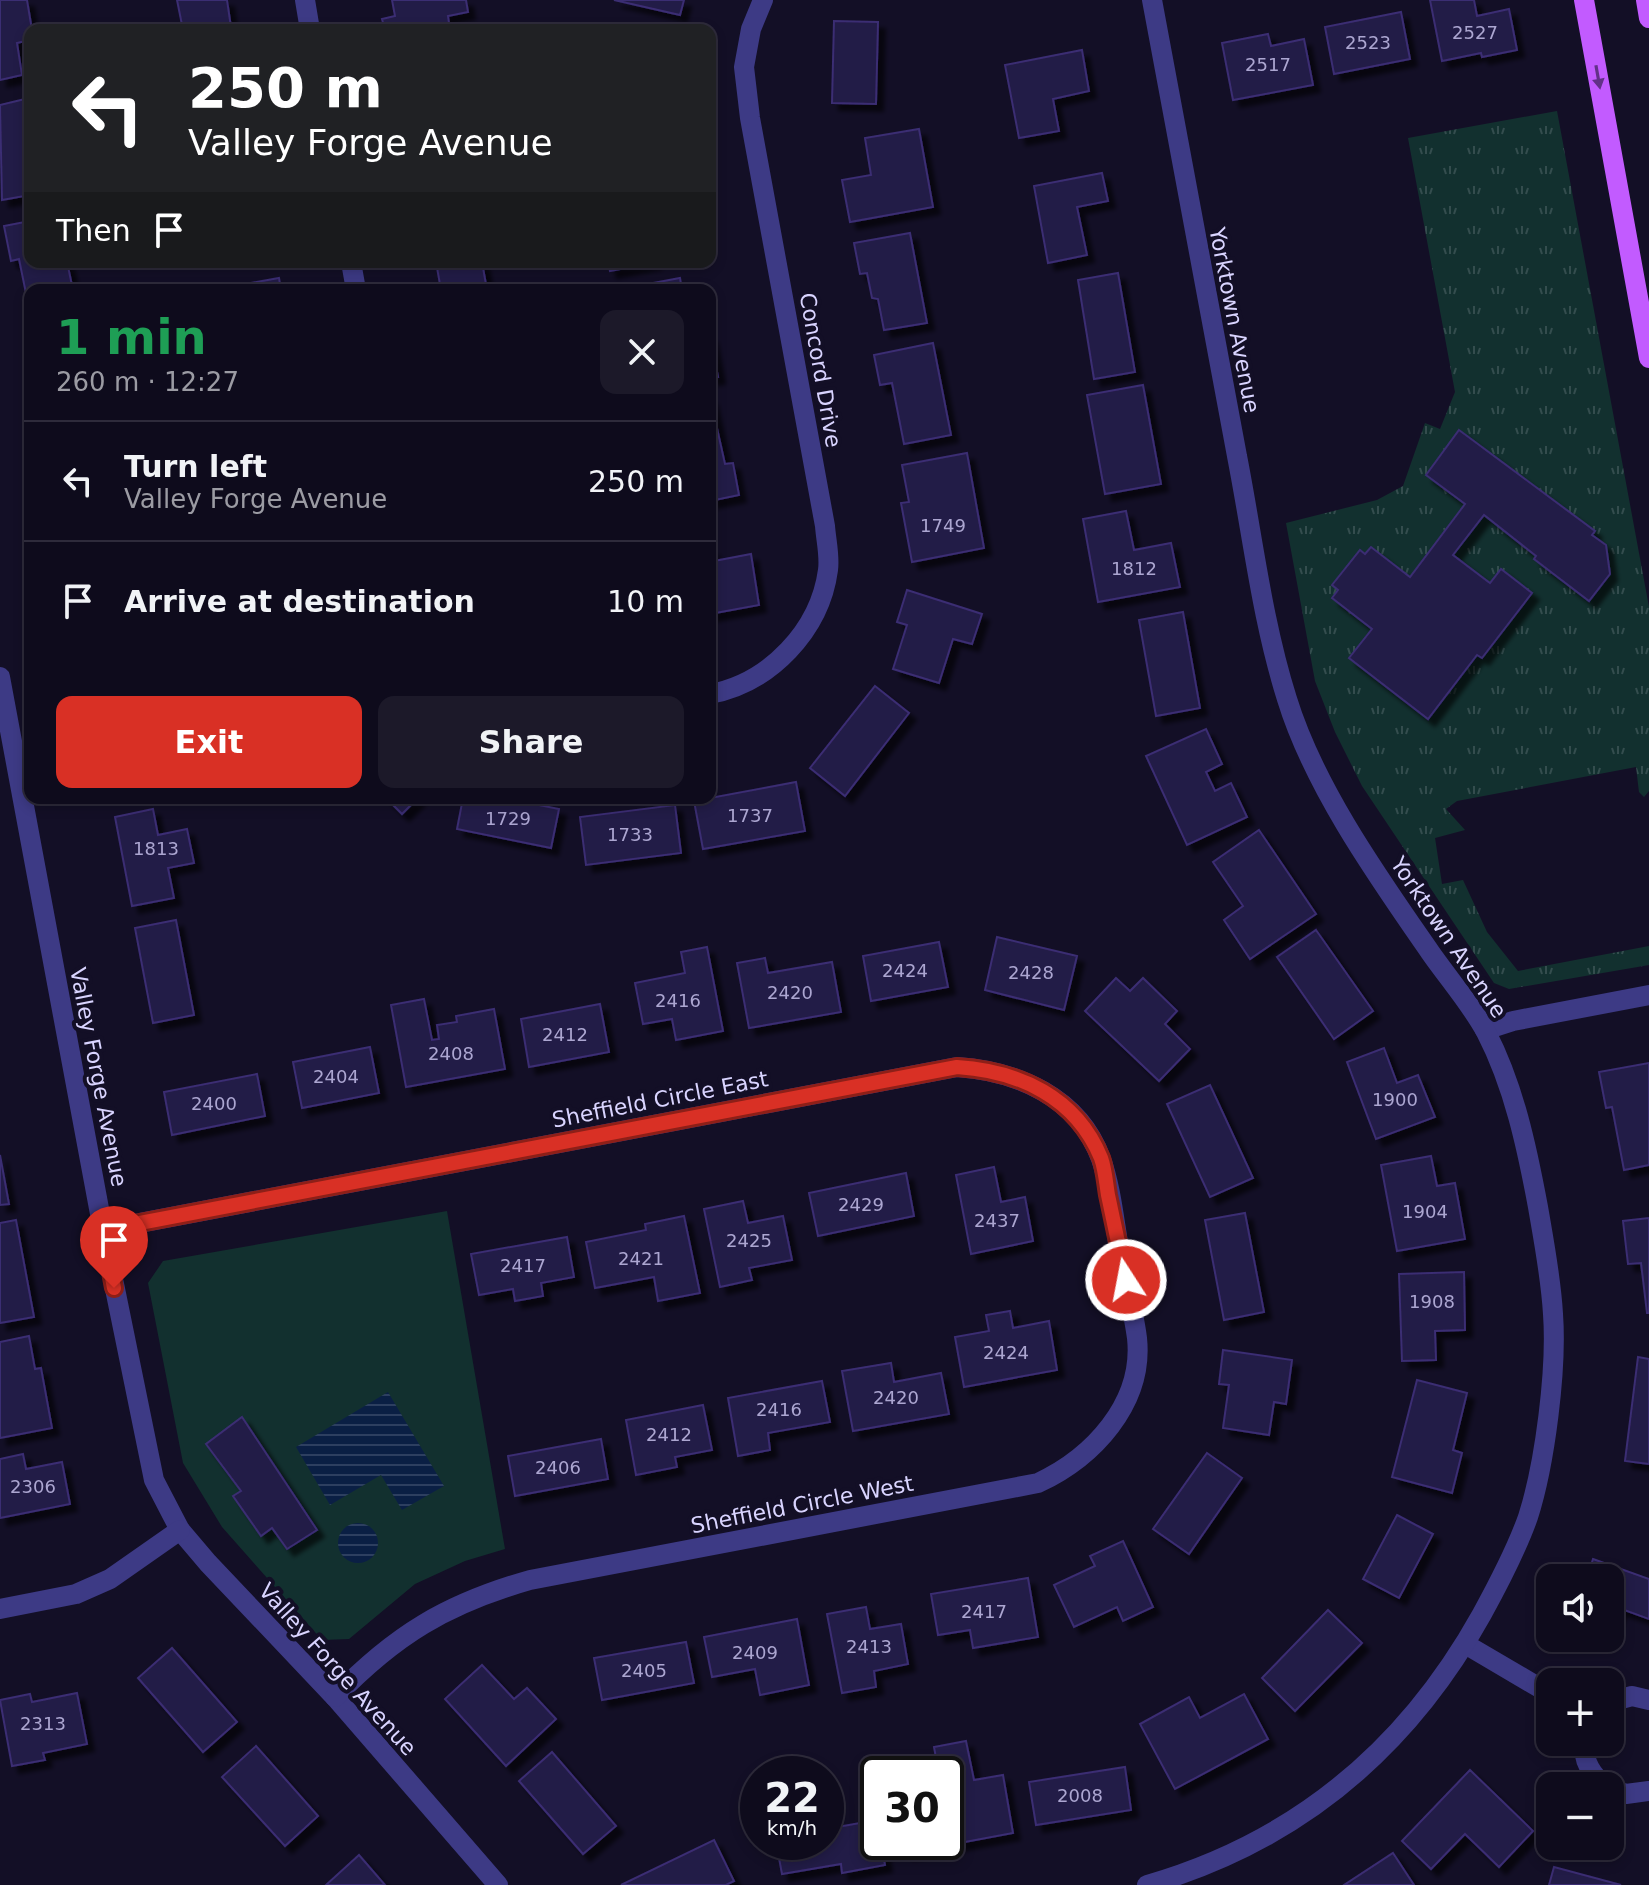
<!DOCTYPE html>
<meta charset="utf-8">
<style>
:root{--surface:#0e0b1c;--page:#1c1929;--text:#f1f3f6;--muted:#9b9ba3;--line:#2e2b3b;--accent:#d93025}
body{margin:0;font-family:"DejaVu Sans",sans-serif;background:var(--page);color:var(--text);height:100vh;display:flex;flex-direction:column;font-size:30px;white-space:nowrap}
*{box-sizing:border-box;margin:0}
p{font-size:26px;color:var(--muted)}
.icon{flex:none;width:44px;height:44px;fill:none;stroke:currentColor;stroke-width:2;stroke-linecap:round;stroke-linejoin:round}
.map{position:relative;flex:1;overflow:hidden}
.side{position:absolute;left:24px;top:284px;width:692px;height:520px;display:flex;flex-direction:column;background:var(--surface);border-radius:16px;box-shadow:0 4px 12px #0003,0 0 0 2px var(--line)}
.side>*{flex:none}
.top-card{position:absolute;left:24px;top:24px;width:692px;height:244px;border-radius:16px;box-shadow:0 4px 12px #0003,0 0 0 2px var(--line);background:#202124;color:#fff;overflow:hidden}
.controls{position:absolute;left:1536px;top:1564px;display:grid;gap:16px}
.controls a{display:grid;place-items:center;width:88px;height:88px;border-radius:16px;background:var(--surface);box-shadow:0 4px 12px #0003,0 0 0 2px var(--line);font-size:40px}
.speed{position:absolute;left:740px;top:1756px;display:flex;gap:16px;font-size:40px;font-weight:700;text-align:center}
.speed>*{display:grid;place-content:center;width:104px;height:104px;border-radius:50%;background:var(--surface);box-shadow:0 4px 12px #0003,0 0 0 2px var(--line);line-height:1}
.speed small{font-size:20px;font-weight:400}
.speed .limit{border:4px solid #111;border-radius:12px;background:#fff;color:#111}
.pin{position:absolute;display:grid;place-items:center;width:68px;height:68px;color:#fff;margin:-82px -34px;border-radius:50% 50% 50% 0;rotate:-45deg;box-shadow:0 0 8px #0007}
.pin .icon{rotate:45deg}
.me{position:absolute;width:88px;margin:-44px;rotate:349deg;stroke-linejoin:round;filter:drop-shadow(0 0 6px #0008)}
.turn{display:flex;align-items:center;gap:28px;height:168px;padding:0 32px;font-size:36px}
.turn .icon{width:104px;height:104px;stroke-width:2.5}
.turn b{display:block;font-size:56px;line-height:68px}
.then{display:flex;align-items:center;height:76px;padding:0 32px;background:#0003;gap:16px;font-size:30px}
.round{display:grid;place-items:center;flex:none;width:84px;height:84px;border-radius:16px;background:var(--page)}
.headline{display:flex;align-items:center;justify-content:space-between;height:136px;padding:0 32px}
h1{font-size:48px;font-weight:700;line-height:60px;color:#1e9e55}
.primary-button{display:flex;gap:16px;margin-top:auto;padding:16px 32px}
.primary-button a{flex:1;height:92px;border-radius:16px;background:var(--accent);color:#fff;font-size:32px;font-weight:700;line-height:92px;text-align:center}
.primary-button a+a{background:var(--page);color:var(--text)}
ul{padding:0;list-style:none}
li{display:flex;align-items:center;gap:24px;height:120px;padding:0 32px;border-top:2px solid var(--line)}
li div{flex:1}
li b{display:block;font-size:30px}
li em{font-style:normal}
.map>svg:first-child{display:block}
.grass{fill:url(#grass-tufts);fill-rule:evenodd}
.pitch{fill:#12302f}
.water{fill:url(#water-rules)}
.building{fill:#241b47;stroke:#3b2d73;stroke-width:2;filter:url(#shadow)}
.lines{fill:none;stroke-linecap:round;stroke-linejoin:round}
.minor{stroke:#3d3a85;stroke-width:20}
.primary{stroke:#c25bff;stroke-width:20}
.oneway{fill:#623188}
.route-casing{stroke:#8d1f18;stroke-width:20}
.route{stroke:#d93025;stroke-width:14}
.labels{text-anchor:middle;stroke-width:8;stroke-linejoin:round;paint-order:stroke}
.number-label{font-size:18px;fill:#aca6d1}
.street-label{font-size:22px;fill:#d9d4ff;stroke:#130f26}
</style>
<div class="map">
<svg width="1649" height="1885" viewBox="0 0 1649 1885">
<defs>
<pattern id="grass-tufts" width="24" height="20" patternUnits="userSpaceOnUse" patternTransform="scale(2)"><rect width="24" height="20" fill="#12302f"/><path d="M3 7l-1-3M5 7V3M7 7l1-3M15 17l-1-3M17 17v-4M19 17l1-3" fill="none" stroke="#344d4e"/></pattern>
<pattern id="water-rules" width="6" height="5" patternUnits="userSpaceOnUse" patternTransform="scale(2)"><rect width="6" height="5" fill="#0a1f44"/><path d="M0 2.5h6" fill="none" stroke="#2d3f60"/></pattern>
<filter id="shadow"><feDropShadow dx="7" dy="7" stdDeviation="2" flood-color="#0009"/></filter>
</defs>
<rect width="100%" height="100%" fill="#130f26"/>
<!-- grass -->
<path class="grass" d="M 1557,111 L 1649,607 L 1649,791 L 1644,797 L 1639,792 L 1636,767 L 1457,801 L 1446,809 L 1465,830 L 1435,838 L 1442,884 L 1463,880 L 1487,932 L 1518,971 L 1649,946 L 1649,965 L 1509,989 L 1494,983 L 1362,786 L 1335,732 L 1315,681 L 1286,523 L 1377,500 L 1403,486 L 1425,423 L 1440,429 L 1455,392 L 1408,138 ZM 1459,430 L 1594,531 L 1592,535 L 1606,546 L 1610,573 L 1589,601 L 1534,559 L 1536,556 L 1484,515 L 1453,555 L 1490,583 L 1482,658 L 1477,655 L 1428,719 L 1349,658 L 1372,629 L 1332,599 L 1338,590 L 1333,585 L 1360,550 L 1410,577 L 1465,504 L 1426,474 Z"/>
<!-- pitch -->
<path class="pitch" d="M 447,1211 L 505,1549 L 465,1561 L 415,1584 L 349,1639 L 322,1640 L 222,1527 L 183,1463 L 148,1283 L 163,1261 Z"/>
<!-- water -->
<g class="water">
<path d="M 388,1392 L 444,1486 L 402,1510 L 381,1475 L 330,1505 L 296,1447 Z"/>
<circle cx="358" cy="1543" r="20"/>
</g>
<!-- building -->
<g class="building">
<path d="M 0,0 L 27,0 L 32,30 L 30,30 L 30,40 L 17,43 L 22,75 L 0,80 Z"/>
<path d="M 177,0 L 227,0 L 231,27 L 183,30 Z"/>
<path d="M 392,0 L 466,0 L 468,12 L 448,16 L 450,30 L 385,30 L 382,19 L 395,16 Z"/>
<path d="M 614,0 L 684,0 L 680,15 Z"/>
<path d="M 1430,0 L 1474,0 L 1477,16 L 1509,9 L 1517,50 L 1482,57 L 1481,53 L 1442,61 Z"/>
<path d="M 1401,12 L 1410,59 L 1334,74 L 1325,27 Z"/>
<path d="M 834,21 L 878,22 L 876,104 L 832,103 Z"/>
<path d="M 1268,34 L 1271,46 L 1304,39 L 1313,85 L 1233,100 L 1222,43 Z"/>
<path d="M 1082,50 L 1089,91 L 1053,99 L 1059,131 L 1019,138 L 1005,65 Z"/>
<path d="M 25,99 L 30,122 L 30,195 L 2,200 L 0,105 Z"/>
<path d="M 919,129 L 933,207 L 850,222 L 842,180 L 871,175 L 865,138 Z"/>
<path d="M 1102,173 L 1108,201 L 1077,207 L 1087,255 L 1048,263 L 1034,186 Z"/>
<path d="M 30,221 L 30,262 L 67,262 L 73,290 L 30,290 L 30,313 L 19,259 L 11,261 L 4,226 Z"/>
<path d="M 910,233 L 927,323 L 884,330 L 878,299 L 872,298 L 867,273 L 860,274 L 854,243 Z"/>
<path d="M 436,262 L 482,262 L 487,290 L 441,290 Z"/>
<path d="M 608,262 L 656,262 L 610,271 Z"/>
<path d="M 1118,273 L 1135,372 L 1094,379 L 1078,280 Z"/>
<path d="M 279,278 L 281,290 L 238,290 L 241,290 L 240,285 Z"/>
<path d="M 680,278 L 682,290 L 638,290 L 637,286 Z"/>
<path d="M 710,335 L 718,377 L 710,378 Z"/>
<path d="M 933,343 L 951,435 L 904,444 L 892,383 L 880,385 L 874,355 Z"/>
<path d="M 1143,385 L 1161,484 L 1105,494 L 1087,395 Z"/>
<path d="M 710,397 L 725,464 L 733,463 L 739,495 L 710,501 Z"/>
<path d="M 1459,430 L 1595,531 L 1592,535 L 1606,545 L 1610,574 L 1589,601 L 1534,559 L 1536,556 L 1484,515 L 1453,555 L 1490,583 L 1501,569 L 1532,593 L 1482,658 L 1477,655 L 1428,719 L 1349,658 L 1372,629 L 1332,598 L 1338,590 L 1332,585 L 1360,550 L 1365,554 L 1371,547 L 1410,577 L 1465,504 L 1426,475 Z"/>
<path d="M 967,453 L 984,548 L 912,562 L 901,503 L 909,502 L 902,465 Z"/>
<path d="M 1126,511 L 1134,550 L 1171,543 L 1180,587 L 1098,602 L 1083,519 Z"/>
<path d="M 712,548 L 714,561 L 751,554 L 759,605 L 710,614 Z"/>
<path d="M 907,590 L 982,614 L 972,644 L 953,639 L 939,683 L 893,669 L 907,625 L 897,622 Z"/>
<path d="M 1183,612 L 1200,708 L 1156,716 L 1139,620 Z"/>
<path d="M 875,686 L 909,713 L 845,796 L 810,768 Z"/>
<path d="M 1206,729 L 1222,764 L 1206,772 L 1215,791 L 1231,783 L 1247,817 L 1187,845 L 1146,756 Z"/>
<path d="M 796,782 L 805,831 L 703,849 L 694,801 Z"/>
<path d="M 386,798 L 418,798 L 402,814 Z"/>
<path d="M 463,798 L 504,798 L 559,809 L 551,848 L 457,829 Z"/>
<path d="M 675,805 L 681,853 L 586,865 L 580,817 Z"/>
<path d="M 153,809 L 158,835 L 187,829 L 194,863 L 168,868 L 174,898 L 132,906 L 115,817 Z"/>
<path d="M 1259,830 L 1316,914 L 1250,959 L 1224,920 L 1243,906 L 1213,862 Z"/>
<path d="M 176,920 L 194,1015 L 153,1023 L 135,928 Z"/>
<path d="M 1316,930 L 1373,1011 L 1334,1039 L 1277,957 Z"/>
<path d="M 997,937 L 1077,956 L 1064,1010 L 985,990 Z"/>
<path d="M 939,942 L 948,987 L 871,1001 L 863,956 Z"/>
<path d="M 707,947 L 723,1031 L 676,1040 L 672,1019 L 643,1024 L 635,983 L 685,973 L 681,952 Z"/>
<path d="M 765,958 L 768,973 L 832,962 L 841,1012 L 749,1028 L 737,963 Z"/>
<path d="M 1116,978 L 1130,991 L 1143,978 L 1177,1011 L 1165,1024 L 1190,1049 L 1159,1081 L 1085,1011 Z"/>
<path d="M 424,999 L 432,1040 L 439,1039 L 437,1025 L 457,1022 L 456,1016 L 494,1009 L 505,1069 L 406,1087 L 391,1005 Z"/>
<path d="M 600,1004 L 609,1052 L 529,1067 L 521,1019 Z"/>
<path d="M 370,1047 L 379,1093 L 302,1108 L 293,1062 Z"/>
<path d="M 1384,1048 L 1397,1083 L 1418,1075 L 1435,1117 L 1376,1139 L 1347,1062 Z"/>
<path d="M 1649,1063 L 1649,1165 L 1624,1170 L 1612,1107 L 1606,1108 L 1599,1072 Z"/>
<path d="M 257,1074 L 265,1116 L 172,1135 L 164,1092 Z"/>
<path d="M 1210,1085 L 1253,1178 L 1210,1197 L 1167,1104 Z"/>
<path d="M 0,1155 L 9,1204 L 0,1205 Z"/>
<path d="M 1431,1156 L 1437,1186 L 1455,1183 L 1465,1239 L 1397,1251 L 1381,1165 Z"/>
<path d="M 994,1167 L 1001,1202 L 1025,1197 L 1033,1241 L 971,1254 L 956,1175 Z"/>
<path d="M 906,1173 L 914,1216 L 818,1236 L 809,1193 Z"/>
<path d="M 743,1201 L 748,1223 L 783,1216 L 792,1260 L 749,1268 L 752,1280 L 720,1287 L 704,1209 Z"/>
<path d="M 1245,1213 L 1264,1312 L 1224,1320 L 1205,1220 Z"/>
<path d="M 684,1216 L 700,1293 L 658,1301 L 654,1277 L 595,1288 L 586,1242 L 646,1230 L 645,1224 Z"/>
<path d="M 1649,1218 L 1649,1313 L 1647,1313 L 1641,1263 L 1628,1264 L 1623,1221 Z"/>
<path d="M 16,1220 L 34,1317 L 0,1323 L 0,1223 Z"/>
<path d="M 567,1237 L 574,1277 L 541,1283 L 543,1296 L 515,1301 L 513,1289 L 479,1295 L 471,1254 Z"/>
<path d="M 1464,1272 L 1465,1330 L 1435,1331 L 1436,1360 L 1402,1361 L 1399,1274 Z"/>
<path d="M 1010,1311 L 1013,1328 L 1049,1321 L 1057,1370 L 964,1387 L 955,1337 L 989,1331 L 986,1315 Z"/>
<path d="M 29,1336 L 35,1369 L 41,1368 L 52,1428 L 0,1438 L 0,1342 Z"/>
<path d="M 1223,1350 L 1292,1360 L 1286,1404 L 1274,1402 L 1269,1435 L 1223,1428 L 1229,1385 L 1219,1384 Z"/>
<path d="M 1638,1357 L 1649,1359 L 1649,1464 L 1625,1461 Z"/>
<path d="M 891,1363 L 894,1382 L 941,1373 L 949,1414 L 853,1431 L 842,1371 Z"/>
<path d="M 1417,1380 L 1467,1393 L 1453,1450 L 1462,1453 L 1452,1493 L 1392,1477 Z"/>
<path d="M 822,1381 L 830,1422 L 768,1433 L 770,1450 L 738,1456 L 728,1398 Z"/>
<path d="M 703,1405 L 712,1450 L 675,1457 L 677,1467 L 636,1475 L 626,1420 Z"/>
<path d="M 242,1417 L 317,1530 L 287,1549 L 272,1528 L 261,1536 L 233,1496 L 241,1491 L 206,1444 Z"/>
<path d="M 601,1439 L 608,1479 L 515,1496 L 508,1456 Z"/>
<path d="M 1207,1453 L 1242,1478 L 1189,1554 L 1153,1529 Z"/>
<path d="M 23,1454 L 26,1469 L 62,1462 L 70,1504 L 0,1518 L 0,1459 Z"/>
<path d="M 1397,1515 L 1433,1534 L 1399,1598 L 1363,1579 Z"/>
<path d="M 1123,1541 L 1153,1607 L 1123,1621 L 1117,1607 L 1074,1627 L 1054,1585 L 1095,1566 L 1090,1556 Z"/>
<path d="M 1593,1559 L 1649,1579 L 1649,1619 L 1619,1608 L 1613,1626 L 1610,1625 L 1610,1578 L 1587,1578 Z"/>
<path d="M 1028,1578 L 1038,1637 L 973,1648 L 970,1630 L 938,1635 L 931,1594 Z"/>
<path d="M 866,1607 L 870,1629 L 901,1624 L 908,1664 L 874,1671 L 876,1687 L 842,1693 L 827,1614 Z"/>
<path d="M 1328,1610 L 1362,1643 L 1295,1711 L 1262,1678 Z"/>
<path d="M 797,1619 L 809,1685 L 760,1695 L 755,1669 L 712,1677 L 704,1637 Z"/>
<path d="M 686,1642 L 694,1683 L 602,1700 L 594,1658 Z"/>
<path d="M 172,1648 L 237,1722 L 203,1752 L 138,1678 Z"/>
<path d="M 482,1665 L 514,1699 L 527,1688 L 556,1719 L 506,1766 L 445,1699 Z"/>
<path d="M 77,1693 L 87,1744 L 43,1753 L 45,1760 L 12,1766 L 0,1700 L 30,1694 L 32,1702 Z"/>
<path d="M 1244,1694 L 1268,1739 L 1175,1789 L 1140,1724 L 1189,1697 L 1200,1718 Z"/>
<path d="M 966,1741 L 974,1780 L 1003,1775 L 1013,1833 L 906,1853 L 904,1842 L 946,1842 L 946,1774 L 939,1774 L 934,1747 Z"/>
<path d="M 256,1746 L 318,1816 L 285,1846 L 222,1777 Z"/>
<path d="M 552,1752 L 616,1826 L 583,1854 L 519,1781 Z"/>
<path d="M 1125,1767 L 1131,1810 L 1036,1825 L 1029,1782 Z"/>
<path d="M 1470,1770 L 1533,1831 L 1499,1867 L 1465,1834 L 1431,1869 L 1402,1841 Z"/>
<path d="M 877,1820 L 878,1842 L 881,1842 L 885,1865 L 842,1873 L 841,1864 L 782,1874 L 776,1842 L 826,1842 L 826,1829 Z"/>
<path d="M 714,1840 L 734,1881 L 726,1885 L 621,1885 Z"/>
<path d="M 1393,1853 L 1414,1885 L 1344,1885 Z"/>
<path d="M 359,1855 L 385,1885 L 326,1885 Z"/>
<path d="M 1554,1867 L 1621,1885 L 1549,1885 Z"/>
</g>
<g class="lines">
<!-- minor -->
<g class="minor">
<path d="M 305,0 L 310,30"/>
<path d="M 351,262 L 356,290"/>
<path d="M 0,677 L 103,1230 L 154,1480 L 180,1530 L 208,1563 L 335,1697 L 498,1885"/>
<path d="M 710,694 C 770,683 820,630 828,570 C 830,556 826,540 825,526 L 750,118 L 744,67 L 751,29 L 763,0"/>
<path d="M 1485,1030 L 1513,1021 L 1649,995"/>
<path d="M 103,1230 L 957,1067 C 1017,1071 1079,1097 1101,1159 C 1111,1187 1114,1220 1119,1248 C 1125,1278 1133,1308 1137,1338 C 1144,1404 1092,1458 1038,1483 L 530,1580 C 446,1604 395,1635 335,1697"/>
<path d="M 0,1609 L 76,1594 L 110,1579 L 180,1530"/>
<path d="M 1465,1644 L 1550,1694"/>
<path d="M 1610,1702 L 1632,1696 L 1649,1700"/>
<path d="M 1584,1742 C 1583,1761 1591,1775 1606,1786"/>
<path d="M 1610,1789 L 1626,1794 L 1649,1791"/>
<path d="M 1147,1885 C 1296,1842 1407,1749 1482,1614 C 1499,1583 1516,1551 1528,1517 C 1545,1464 1557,1369 1553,1314 C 1551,1278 1544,1242 1538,1207 C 1527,1148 1514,1086 1486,1032 C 1471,1004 1448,978 1430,952 C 1378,877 1314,787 1287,699 C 1262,620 1253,538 1237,456 C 1208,304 1179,152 1152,0"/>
</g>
<!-- primary -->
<g class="primary">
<path d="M 1584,0 L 1649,358"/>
<path d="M 1646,0 L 1649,18"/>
</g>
</g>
<!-- one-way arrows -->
<defs><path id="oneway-solid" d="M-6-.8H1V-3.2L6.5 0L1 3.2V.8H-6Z" transform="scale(2)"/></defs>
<use class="oneway" href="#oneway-solid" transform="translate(1598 77) rotate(80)"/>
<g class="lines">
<!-- route casing -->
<g class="route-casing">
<path id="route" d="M 114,1288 L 103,1230 L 957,1067 C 1019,1071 1076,1097 1101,1158 C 1105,1169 1106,1183 1108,1195 C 1114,1223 1120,1252 1126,1280"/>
</g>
<!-- route -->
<use href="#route" class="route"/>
</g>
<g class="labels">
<!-- number labels -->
<g class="number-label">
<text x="1475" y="39">2527</text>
<text x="1368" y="49">2523</text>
<text x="1268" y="71">2517</text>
<text x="943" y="532">1749</text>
<text x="1134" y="575">1812</text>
<text x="750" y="822">1737</text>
<text x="508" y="825">1729</text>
<text x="630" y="841">1733</text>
<text x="156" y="855">1813</text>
<text x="905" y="977">2424</text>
<text x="1031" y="979">2428</text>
<text x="790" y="999">2420</text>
<text x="678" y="1007">2416</text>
<text x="565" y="1041">2412</text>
<text x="451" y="1060">2408</text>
<text x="336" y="1083">2404</text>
<text x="1395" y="1106">1900</text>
<text x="214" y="1110">2400</text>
<text x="861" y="1211">2429</text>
<text x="1425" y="1218">1904</text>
<text x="997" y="1227">2437</text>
<text x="749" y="1247">2425</text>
<text x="641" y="1265">2421</text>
<text x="523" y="1272">2417</text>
<text x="1432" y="1308">1908</text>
<text x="1006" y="1359">2424</text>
<text x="896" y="1404">2420</text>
<text x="779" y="1416">2416</text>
<text x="669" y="1441">2412</text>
<text x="558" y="1474">2406</text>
<text x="33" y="1493">2306</text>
<text x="984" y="1618">2417</text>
<text x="869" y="1653">2413</text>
<text x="755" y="1659">2409</text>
<text x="644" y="1677">2405</text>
<text x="43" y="1730">2313</text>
<text x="1080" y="1802">2008</text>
</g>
<!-- street labels -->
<g class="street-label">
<text transform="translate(1235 320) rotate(79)" y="8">Yorktown Avenue</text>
<text transform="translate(821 370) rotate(80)" y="8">Concord Drive</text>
<text transform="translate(1449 937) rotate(56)" y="8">Yorktown Avenue</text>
<text transform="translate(99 1077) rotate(79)" y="8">Valley Forge Avenue</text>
<text transform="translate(660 1099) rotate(-11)" y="8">Sheffield Circle East</text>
<text transform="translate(802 1504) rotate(-11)" y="8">Sheffield Circle West</text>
<text transform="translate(338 1669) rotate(48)" y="8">Valley Forge Avenue</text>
</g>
</g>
</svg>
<div class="controls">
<a><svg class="icon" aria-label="sound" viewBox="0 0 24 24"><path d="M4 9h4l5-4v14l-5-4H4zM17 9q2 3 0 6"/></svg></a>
<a>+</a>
<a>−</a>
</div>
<div class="speed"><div>22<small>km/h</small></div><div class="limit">30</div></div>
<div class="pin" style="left:114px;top:1288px;background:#d93025"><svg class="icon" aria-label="arrive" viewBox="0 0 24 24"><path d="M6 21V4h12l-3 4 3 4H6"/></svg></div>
<svg class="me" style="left:1126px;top:1280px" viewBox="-20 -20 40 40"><circle r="17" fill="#d93025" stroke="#fff" stroke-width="3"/><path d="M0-11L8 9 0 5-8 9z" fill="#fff"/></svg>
<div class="top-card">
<div class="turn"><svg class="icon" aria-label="left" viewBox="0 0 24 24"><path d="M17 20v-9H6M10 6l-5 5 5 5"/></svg><div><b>250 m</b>Valley Forge Avenue</div></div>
<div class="then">Then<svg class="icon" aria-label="arrive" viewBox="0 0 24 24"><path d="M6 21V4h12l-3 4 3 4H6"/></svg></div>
</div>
<section class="side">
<div class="headline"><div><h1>1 min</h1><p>260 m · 12:27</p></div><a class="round"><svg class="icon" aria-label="close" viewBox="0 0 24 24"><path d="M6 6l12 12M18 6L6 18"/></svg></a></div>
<ul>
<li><svg class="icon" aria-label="left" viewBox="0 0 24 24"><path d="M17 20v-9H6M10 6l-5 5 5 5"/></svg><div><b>Turn left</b><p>Valley Forge Avenue</p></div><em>250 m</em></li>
<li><svg class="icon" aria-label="arrive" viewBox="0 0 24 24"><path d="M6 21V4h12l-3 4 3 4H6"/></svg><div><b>Arrive at destination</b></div><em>10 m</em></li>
</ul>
<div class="primary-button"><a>Exit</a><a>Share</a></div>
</section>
</div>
